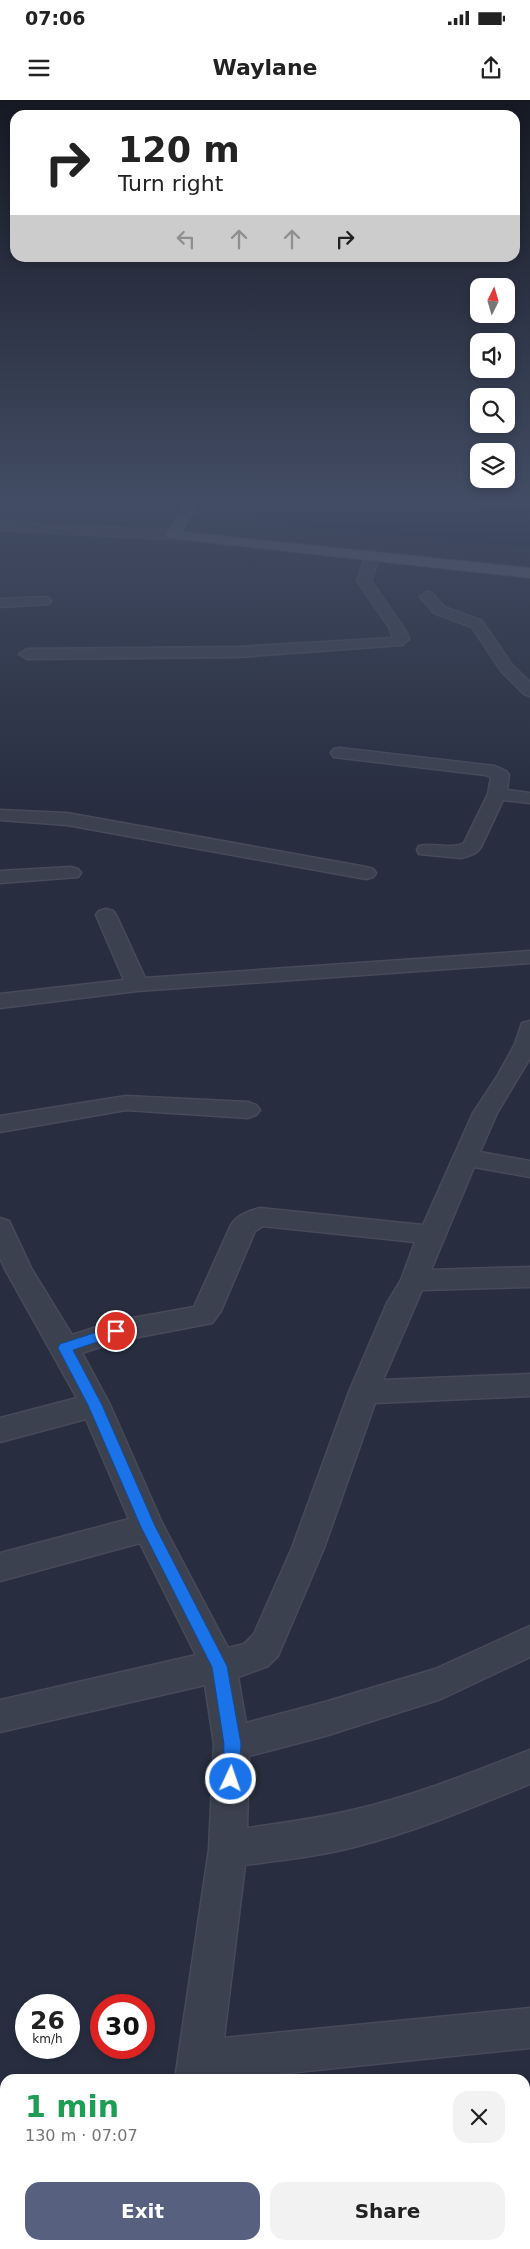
<!DOCTYPE html>
<meta charset="utf-8">
<style>
:root{--surface:#fff;--page:#f2f2f2;--text:#222;--muted:#767676;--accent:#57607f}
body{margin:0;font-family:"DejaVu Sans",sans-serif;background:var(--page);color:var(--text);height:100vh;display:flex;flex-direction:column;font-size:19px;white-space:nowrap}
*{box-sizing:border-box;margin:0}
p{font-size:16px;color:var(--muted)}
.icon{flex:none;width:28px;height:28px;fill:none;stroke:currentColor;stroke-width:2;stroke-linecap:round;stroke-linejoin:round}
.map{position:relative;flex:1;overflow:hidden}
.drawer{position:absolute;left:0px;top:1974px;width:530px;height:176px;display:flex;flex-direction:column;background:var(--surface);border-radius:15px 15px 0 0;box-shadow:0 2px 8px #0003}
.drawer>*{flex:none}
.top-card{position:absolute;left:10px;top:10px;width:510px;height:152px;border-radius:15px;box-shadow:0 2px 8px #0003;background:#fff;color:var(--text);overflow:hidden}
.needle{width:32px;rotate:5deg}
.tools{position:absolute;left:470px;top:178px;display:grid;gap:10px}
.tools a{display:grid;place-items:center;width:45px;height:45px;border-radius:10px;background:var(--surface);box-shadow:0 2px 8px #0003;font-size:25px}
.speed{position:absolute;left:15px;top:1894px;display:flex;gap:10px;font-size:25px;font-weight:700;text-align:center}
.speed>*{display:grid;place-content:center;width:65px;height:65px;border-radius:50%;background:var(--surface);box-shadow:0 2px 8px #0003;line-height:1}
.speed small{font-size:12px;font-weight:400}
.speed .limit{border:8px solid #d22;background:#fff;color:#111}
.pin{position:absolute;display:grid;place-items:center;width:42px;height:42px;color:#fff;margin:-21px;border:2px solid #fff;border-radius:50%;box-shadow:0 1px 5px #0007}
.me{position:absolute;width:55px;margin:-28px;rotate:3deg;stroke-linejoin:round;filter:drop-shadow(0 0 4px #0008)}
.turn{display:flex;align-items:center;gap:18px;height:105px;padding:0 25px;font-size:22px}
.turn .icon{width:65px;height:65px;stroke-width:2.5}
.turn b{display:block;font-size:35px;line-height:42px}
.lanes{display:flex;align-items:center;height:48px;padding:0 25px;background:#0003;justify-content:center;gap:25px;direction:ltr}
.lanes .off{opacity:.35}
.round{display:grid;place-items:center;flex:none;width:52px;height:52px;border-radius:15px;background:var(--page)}
.summary{display:flex;align-items:center;justify-content:space-between;height:85px;padding:0 25px}
h1{font-size:30px;font-weight:700;line-height:38px;color:#1e9e55}
.cta{display:flex;gap:10px;margin-top:auto;padding:10px 25px}
.cta a{flex:1;height:58px;border-radius:15px;background:var(--accent);color:#fff;font-size:20px;font-weight:700;line-height:58px;text-align:center}
.cta a+a{background:var(--page);color:var(--text)}
.status{display:flex;justify-content:space-between;align-items:center;height:35px;padding:0 25px;background:var(--surface);direction:ltr}
.status svg{height:14px;fill:currentColor}
header{display:flex;justify-content:space-between;align-items:center;height:65px;padding:0 25px;background:var(--surface);font-size:22px;font-weight:700}
.map>svg:first-child{display:block}
.water{fill:#1c243d}
.lines{fill:none;stroke-linecap:round;stroke-linejoin:round}
.minor-casing{stroke:#464a59;stroke-width:3}
.major-casing{stroke:#464a59;stroke-width:2}
.minor{fill:#3c4150;fill-rule:evenodd}
.major{fill:#5b606f;fill-rule:evenodd}
.route{fill:#1a73e8;stroke:#114b97}
</style>
<div class="status"><b>07:06</b><svg viewBox="0 0 49 12"><path d="M0 12V9h3v3zM5 12V6h3v6zM10 12V3h3v9zM15 12V0h3v12zM26 1h20v11H26zM47 4h2v5h-2z"/></svg></div>
<header><svg class="icon" aria-label="menu" viewBox="0 0 24 24"><path d="M4 6h16M4 12h16M4 18h16"/></svg>Waylane<svg class="icon" aria-label="share" viewBox="0 0 24 24"><path d="M12 15V3M7 8l5-5 5 5M5 13v7h14v-7"/></svg></header>
<div class="map">
<svg width="530" height="2149" viewBox="0 0 530 2149">
<rect width="100%" height="100%" fill="#282e40"/>
<!-- water -->
<g class="water">
<path d="M 0,404 L 136,404 L 120,414 L 101,417 L 0,410 Z"/>
<path d="M 206,404 L 443,404 L 530,409 L 530,448 L 288,426 L 225,411 L 219,405 Z"/>
</g>
<g class="lines">
<!-- minor casing -->
<g class="minor-casing">
<g id="minor">
<path d="M 0,422 L 173,431 L 180,435 L 173,439 L 0,430 Z"/>
<path d="M 373,451 L 380,455 L 371,481 L 407,533 L 409,539 L 402,545 L 238,557 L 27,559 L 19,554 L 27,549 L 238,547 L 393,538 L 389,527 L 357,481 L 366,455 Z"/>
<path d="M 427,492 L 432,493 L 444,507 L 482,521 L 512,565 L 530,582 L 530,596 L 524,594 L 501,571 L 472,527 L 434,513 L 420,496 Z"/>
<path d="M 44,497 L 49,498 L 51,501 L 49,504 L 0,507 L 0,499 Z"/>
<path d="M 340,648 L 495,666 L 506,671 L 509,675 L 507,690 L 530,693 L 530,703 L 503,700 L 481,747 C 477,754 469,756 461,758 L 419,754 L 417,750 L 419,746 C 434,742 451,750 464,743 L 488,694 L 491,677 L 485,675 L 334,657 L 331,653 L 334,649 Z"/>
<path d="M 0,710 L 67,713 L 366,767 L 373,769 L 376,773 L 373,777 L 366,779 L 67,725 L 0,720 Z"/>
<path d="M 71,767 L 78,769 L 81,773 L 78,777 L 0,783 L 0,771 Z"/>
<path d="M 106,809 L 113,811 L 116,815 L 145,878 L 530,851 L 530,863 L 137,891 L 0,908 L 0,894 L 124,880 L 96,815 L 99,811 Z"/>
<path d="M 530,921 L 530,958 L 497,1013 L 480,1052 L 530,1061 L 530,1077 L 474,1067 L 431,1170 L 530,1167 L 530,1187 L 422,1190 L 383,1280 L 530,1274 L 530,1296 L 375,1303 L 324,1448 L 278,1556 L 268,1566 L 238,1577 L 246,1623 L 325,1602 L 435,1569 L 530,1526 L 530,1557 L 441,1599 L 325,1636 L 249,1656 L 247,1728 C 284,1723 321,1718 357,1709 C 416,1695 473,1672 530,1650 L 530,1684 C 473,1707 417,1731 358,1746 C 321,1756 283,1760 245,1765 L 224,1938 L 530,1908 L 530,1948 L 230,1979 L 175,1979 L 209,1749 L 214,1644 L 205,1585 L 0,1632 L 0,1600 L 196,1555 L 140,1443 L 0,1481 L 0,1453 L 129,1419 L 86,1319 L 0,1342 L 0,1318 L 77,1298 L 5,1169 L 0,1158 L 0,1118 L 9,1121 L 31,1168 L 72,1235 L 116,1221 L 194,1207 L 231,1125 C 237,1115 249,1111 260,1108 L 423,1125 L 473,1013 L 498,975 L 515,944 L 522,923 ZM 263,1126 L 415,1142 L 401,1180 L 387,1203 L 349,1292 L 292,1448 L 254,1534 L 244,1544 L 228,1548 L 162,1423 L 110,1305 L 82,1253 L 118,1241 L 212,1223 L 221,1211 L 255,1131 Z"/>
<path d="M 126,996 L 248,1002 L 256,1005 L 260,1010 L 256,1015 L 248,1018 L 126,1010 L 0,1032 L 0,1016 Z"/>
<path d="M 128,2145 L 172,2145 L 172,2149 L 126,2149 Z"/>
</g>
</g>
<!-- major casing -->
<g class="major-casing">
<path id="major" d="M 184,404 L 198,404 L 182,432 L 530,468 L 530,478 L 168,438 L 166,435 Z"/>
</g>
<!-- minor -->
<use href="#minor" class="minor"/>
<!-- major -->
<use href="#major" class="major"/>
</g>
<!-- sky -->
<linearGradient id="sky" x2="0" y2="1"><stop stop-color="#161923"/><stop offset="0.57" stop-color="#424c64"/><stop offset="1" stop-color="#424c64" stop-opacity="0"/></linearGradient>
<rect width="530" height="705" fill="url(#sky)"/>
<!-- route -->
<path class="route" d="M 116,1226 L 121,1228 L 122,1231 L 121,1234 L 73,1250 L 102,1305 L 155,1426 L 227,1566 L 241,1644 L 239,1679 L 237,1684 L 231,1687 L 225,1684 L 223,1679 L 224,1644 L 212,1567 L 141,1427 L 88,1305 L 58,1248 L 60,1244 Z"/>
</svg>
<div class="tools">
<a><svg class="needle" viewBox="-14 -14 28 28"><path d="M0-13l5 13h-10z" fill="#e53935"/><path d="M0 13l5-13h-10z" fill="#767676"/></svg></a>
<a><svg class="icon" aria-label="sound" viewBox="0 0 24 24"><path d="M4 9h4l5-4v14l-5-4H4zM17 9q2 3 0 6"/></svg></a>
<a><svg class="icon" aria-label="search" viewBox="0 0 24 24"><circle cx="10" cy="10" r="6"/><path d="M15 15l6 6"/></svg></a>
<a><svg class="icon" aria-label="layers" viewBox="0 0 24 24"><path d="M12 4l9 5-9 5-9-5zM3 14l9 5 9-5"/></svg></a>
</div>
<div class="speed"><div>26<small>km/h</small></div><div class="limit">30</div></div>
<div class="pin" style="left:116px;top:1231px;background:#d93025"><svg class="icon" aria-label="arrive" viewBox="0 0 24 24"><path d="M6 21V4h12l-3 4 3 4H6"/></svg></div>
<svg class="me" style="left:231px;top:1679px" viewBox="-20 -20 40 40"><circle r="17" fill="#1a73e8" stroke="#fff" stroke-width="3"/><path d="M0-11L8 9 0 5-8 9z" fill="#fff"/></svg>
<div class="top-card">
<div class="turn"><svg class="icon" aria-label="right" viewBox="0 0 24 24"><path d="M7 20v-9h11M14 6l5 5-5 5"/></svg><div><b>120 m</b>Turn right</div></div>
<div class="lanes"><svg class="icon off" aria-label="left" viewBox="0 0 24 24"><path d="M17 20v-9H6M10 6l-5 5 5 5"/></svg><svg class="icon off" aria-label="ahead" viewBox="0 0 24 24"><path d="M12 20V5M6 11l6-6 6 6"/></svg><svg class="icon off" aria-label="ahead" viewBox="0 0 24 24"><path d="M12 20V5M6 11l6-6 6 6"/></svg><svg class="icon" aria-label="right" viewBox="0 0 24 24"><path d="M7 20v-9h11M14 6l5 5-5 5"/></svg></div>
</div>
<section class="drawer">
<div class="summary"><div><h1>1 min</h1><p>130 m · 07:07</p></div><a class="round"><svg class="icon" aria-label="close" viewBox="0 0 24 24"><path d="M6 6l12 12M18 6L6 18"/></svg></a></div>
<div class="cta"><a>Exit</a><a>Share</a></div>
</section>
</div>
